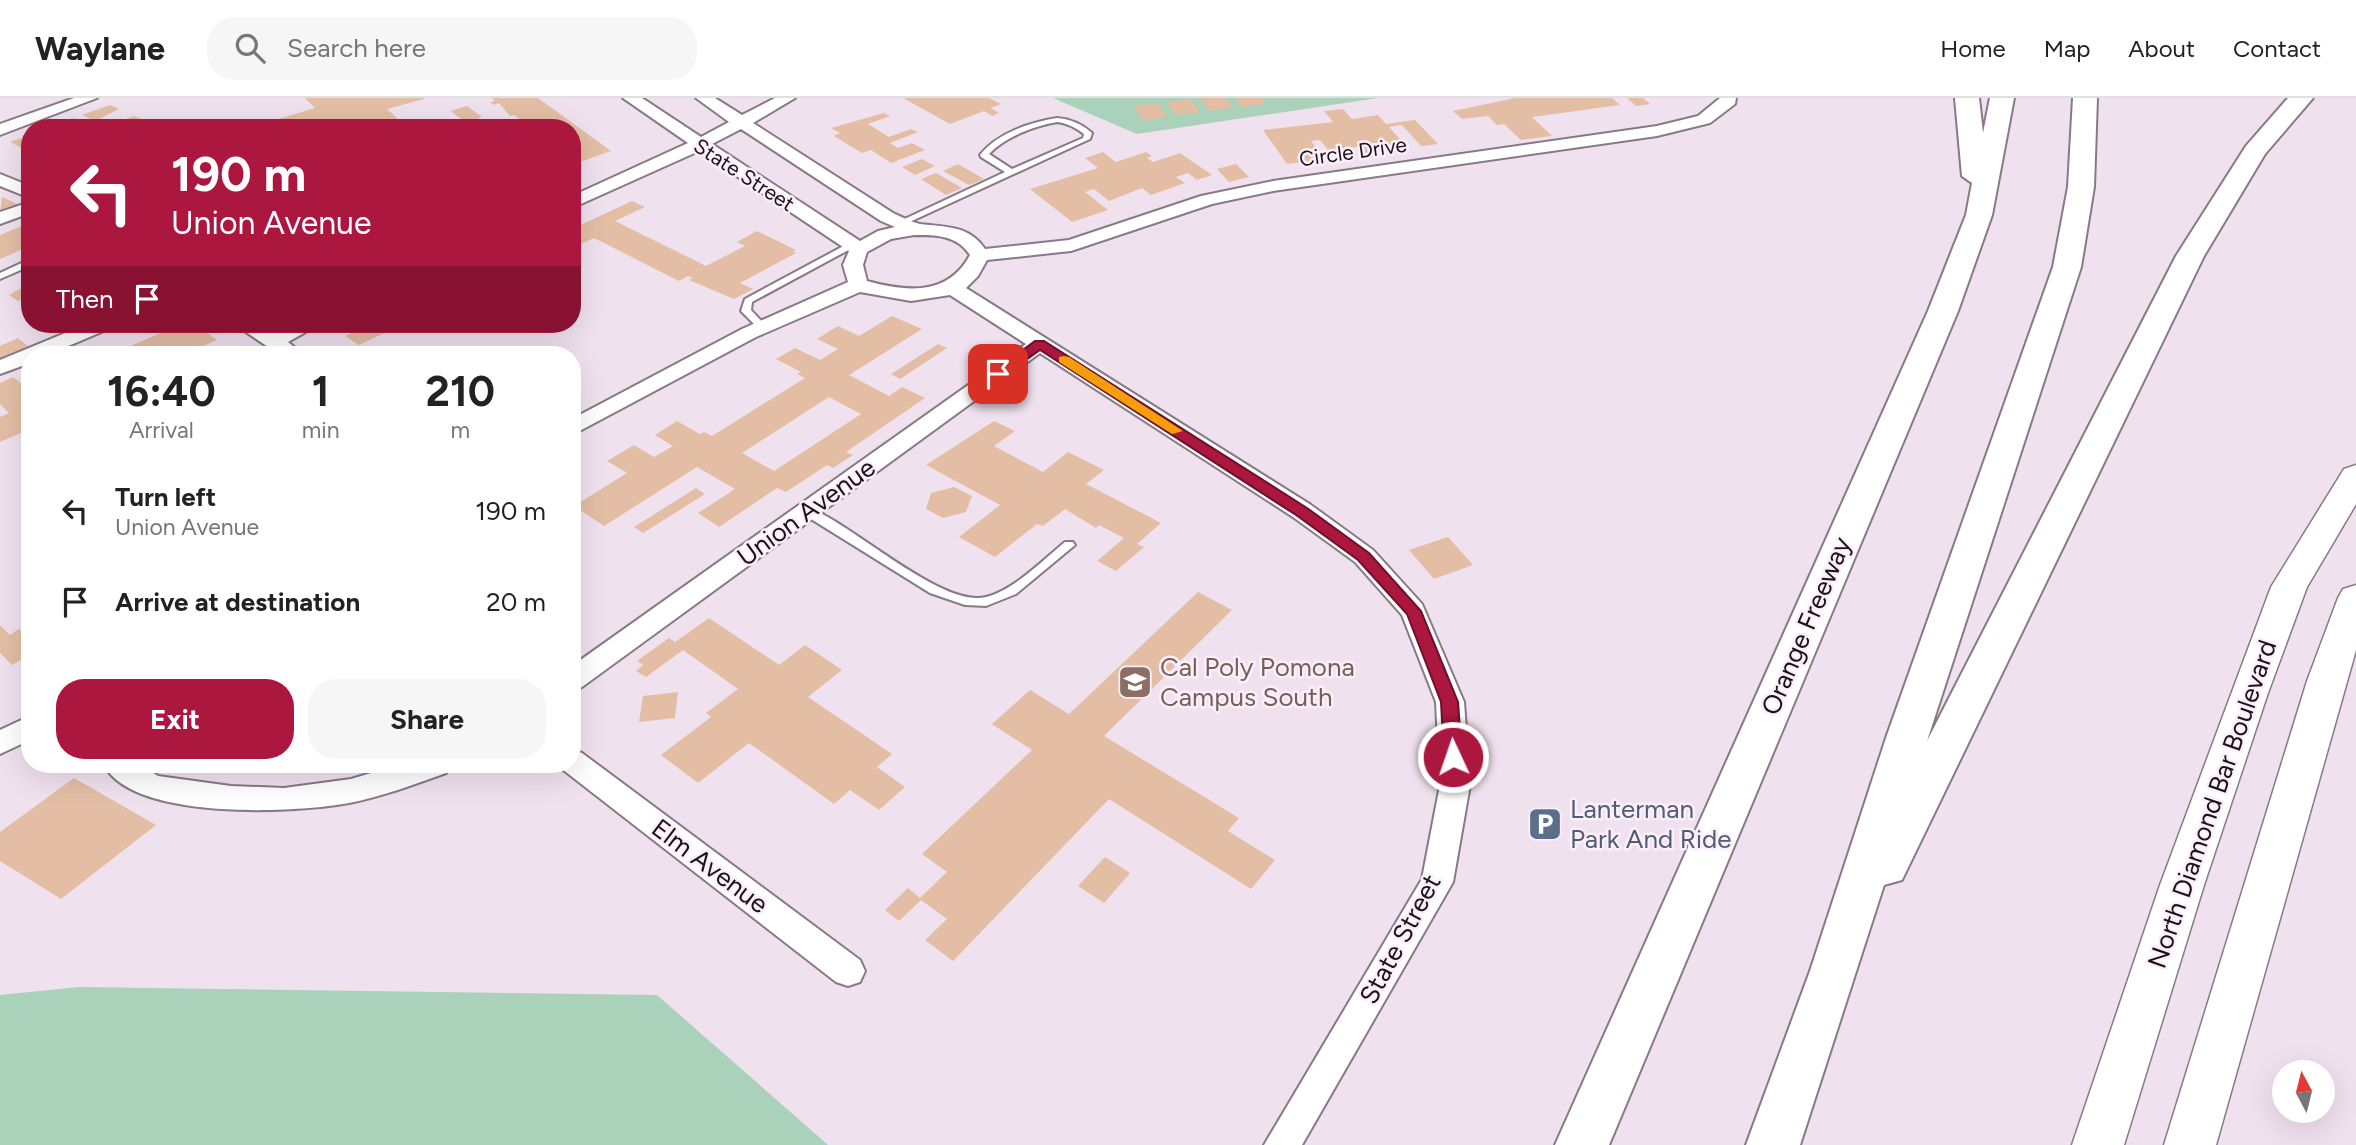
<!DOCTYPE html>
<style>
:root{--surface:#fff;--page:#f6f6f6;--text:#222;--muted:#767676;--line:#e0e0e0;--accent:#ac173f}
body{margin:0;font-family:Figtree,sans-serif;background:var(--page);color:var(--text);height:100vh;display:flex;flex-direction:column;font-size:26px;white-space:nowrap}
*{box-sizing:border-box;margin:0}
p{font-size:23px;color:var(--muted)}
.icon{flex:none;width:38px;height:38px;fill:none;stroke:currentColor;stroke-width:2;stroke-linecap:round;stroke-linejoin:round}
.map{position:relative;flex:1;overflow:hidden}
.sheet{position:absolute;left:21px;top:248px;width:560px;height:427px;display:flex;flex-direction:column;background:var(--surface);border-radius:28px;box-shadow:0 7px 28px #0002}
.sheet>*{flex:none}
.top-card{position:absolute;left:21px;top:21px;width:560px;height:214px;border-radius:28px;box-shadow:0 7px 28px #0002;background:#ac173f;color:#fff;overflow:hidden}
.needle{width:46px;rotate:353deg}
.controls{position:absolute;left:2272px;top:962px;display:grid;gap:14px}
.controls a{display:grid;place-items:center;width:63px;height:63px;border-radius:50%;background:var(--surface);box-shadow:0 7px 28px #0002;font-size:35px}
.pin{position:absolute;display:grid;place-items:center;width:60px;height:60px;color:#fff;margin:-30px;border-radius:14px;box-shadow:0 4px 10px #0006}
.me{position:absolute;width:77px;margin:-38px;rotate:357deg;stroke-linejoin:round;filter:drop-shadow(0 0 5px #0008)}
.turn{display:flex;align-items:center;gap:24px;height:147px;padding:0 35px;font-size:32px}
.turn .icon{width:91px;height:91px;stroke-width:2.5}
.turn b{display:block;font-size:49px;line-height:60px}
.then{display:flex;align-items:center;height:66px;padding:0 35px;background:#0003;gap:14px;font-size:26px}
.eta{display:flex;justify-content:space-evenly;align-items:center;height:119px;text-align:center}
.eta b{font-size:42px;font-weight:700;line-height:49px}
.action{display:flex;gap:14px;margin-top:auto;padding:14px 35px}
.action a{flex:1;height:80px;border-radius:28px;background:var(--accent);color:#fff;font-size:28px;font-weight:700;line-height:80px;text-align:center}
.action a+a{background:var(--page);color:var(--text)}
ul{padding:0;list-style:none}
li{display:flex;align-items:center;gap:21px;height:91px;padding:0 35px}
li div{flex:1}
li b{display:block;font-size:26px}
li em{font-style:normal}
header{display:flex;align-items:center;gap:42px;box-sizing:border-box;height:98px;padding:0 35px;background:var(--surface);border-bottom:2px solid var(--line)}
header strong{font-size:33px}
nav{display:flex;gap:38px;margin-inline-start:auto;font-size:24px}
.search{width:490px;height:63px;background:var(--page);display:flex;align-items:center;gap:18px;box-sizing:border-box;padding:0 24px;border-radius:28px;color:var(--muted);font-size:26px}
.map>svg:first-child{display:block}
.green{fill:#aad1b9}
.building{fill:#e3bea5;fill-rule:evenodd}
.lines{fill:none;stroke-linecap:round;stroke-linejoin:round}
.lane-casing{stroke:#877a86;stroke-width:4}
.street-casing{stroke:#877a86;stroke-width:4}
.secondary-casing{stroke:#877a86;stroke-width:3}
.highway-casing{stroke:#877a86;stroke-width:4}
.lane{fill:#fff;fill-rule:evenodd}
.street{fill:#fff;fill-rule:evenodd}
.secondary{fill:#fff;fill-rule:evenodd}
.highway{fill:#fff;fill-rule:evenodd}
.route{fill:#ac173f;stroke:#700f29;stroke-width:2}
.slow{fill:#f59e0b}
.labels{text-anchor:middle;stroke-width:5;stroke-linejoin:round;paint-order:stroke}
.far-street-label{font-size:21px;fill:#191419;stroke:#fdeefc}
.street-label{font-size:26px;fill:#191419;stroke:#fdeefc}
.education-label{font-size:26px;fill:#785e54;stroke:#fdeefc;text-anchor:start}
.service-label{font-size:26px;fill:#4e5e75;stroke:#fdeefc;text-anchor:start}
</style>
<header>
<strong>Waylane</strong>
<div class="search"><svg class="icon" aria-label="search" viewBox="0 0 24 24"><circle cx="10" cy="10" r="6"/><path d="M15 15l6 6"/></svg>Search here</div>
<nav><a>Home</a><a>Map</a><a>About</a><a>Contact</a></nav>
</header>
<div class="map">
<svg width="2356" height="1047" viewBox="0 0 2356 1047">
<rect width="100%" height="100%" fill="#f0e1ee"/>
<!-- green -->
<g class="green">
<path d="M 1053,0 L 1378,0 L 1137,36 Z"/>
<path d="M 79,889 L 657,897 L 828,1047 L 0,1047 L 0,897 Z"/>
</g>
<!-- building -->
<g class="building">
<path d="M 305,0 L 424,0 L 424,1 L 387,11 L 408,30 L 249,30 L 315,10 Z"/>
<path d="M 492,0 L 538,0 L 611,53 L 577,65 L 572,62 L 572,30 L 530,30 L 514,17 L 510,18 L 499,5 L 494,7 L 490,4 L 495,3 Z"/>
<path d="M 903,0 L 989,0 L 1001,6 L 991,10 L 999,15 L 992,18 L 984,13 L 950,26 Z"/>
<path d="M 1200,0 L 1226,0 L 1233,10 L 1209,13 Z"/>
<path d="M 1235,0 L 1261,0 L 1265,6 L 1241,9 Z"/>
<path d="M 1515,0 L 1612,0 L 1620,7 L 1532,19 L 1552,38 L 1521,42 L 1504,26 L 1497,27 L 1488,18 L 1462,21 L 1453,13 Z"/>
<path d="M 1627,0 L 1643,0 L 1650,6 L 1636,8 Z"/>
<path d="M 1191,1 L 1200,14 L 1175,17 L 1167,4 Z"/>
<path d="M 1158,5 L 1167,19 L 1142,22 L 1134,8 Z"/>
<path d="M 110,7 L 119,11 L 95,23 L 82,17 Z"/>
<path d="M 467,8 L 482,19 L 466,25 L 451,13 Z"/>
<path d="M 1343,11 L 1352,21 L 1378,17 L 1386,26 L 1415,22 L 1438,46 L 1421,48 L 1402,27 L 1389,29 L 1407,49 L 1370,54 L 1374,59 L 1369,60 L 1360,48 L 1330,54 L 1320,42 L 1311,43 L 1325,61 L 1287,66 L 1263,32 L 1333,24 L 1324,13 Z"/>
<path d="M 884,15 L 890,18 L 868,26 L 889,39 L 911,31 L 918,34 L 890,45 L 898,50 L 912,45 L 925,52 L 891,65 L 871,52 L 862,55 L 834,38 L 840,35 L 831,30 Z"/>
<path d="M 134,18 L 154,26 L 145,30 L 104,30 Z"/>
<path d="M 73,20 L 88,27 L 49,30 L 49,29 Z"/>
<path d="M 30,37 L 30,54 L 10,44 Z"/>
<path d="M 1103,54 L 1116,64 L 1146,54 L 1152,58 L 1147,60 L 1153,64 L 1180,55 L 1212,77 L 1197,82 L 1188,75 L 1176,79 L 1185,85 L 1151,97 L 1142,90 L 1109,103 L 1094,91 L 1085,94 L 1108,112 L 1072,124 L 1030,91 L 1098,70 L 1085,60 Z"/>
<path d="M 922,61 L 935,68 L 915,77 L 902,69 Z"/>
<path d="M 958,66 L 984,81 L 969,87 L 943,73 Z"/>
<path d="M 1236,66 L 1249,79 L 1229,84 L 1217,71 Z"/>
<path d="M 936,75 L 962,90 L 946,97 L 921,81 Z"/>
<path d="M 2,99 L 21,108 L 0,116 Z"/>
<path d="M 632,103 L 645,109 L 615,123 L 706,168 L 745,148 L 737,144 L 757,133 L 796,152 L 793,153 L 796,155 L 740,185 L 753,191 L 734,201 L 689,182 L 693,180 L 688,178 L 679,183 L 594,140 L 572,150 L 572,131 Z"/>
<path d="M 22,128 L 30,132 L 30,148 L 0,161 L 0,137 Z"/>
<path d="M 30,185 L 30,199 L 18,203 L 9,197 Z"/>
<path d="M 892,218 L 922,231 L 849,277 L 889,298 L 902,289 L 925,300 L 846,354 L 853,357 L 833,370 L 827,367 L 786,394 L 777,390 L 719,429 L 698,415 L 735,391 L 697,369 L 604,428 L 574,408 L 627,375 L 607,363 L 634,347 L 654,359 L 673,348 L 655,337 L 677,323 L 700,336 L 704,334 L 712,338 L 805,280 L 797,276 L 801,274 L 776,261 L 795,250 L 820,262 L 838,251 L 817,241 L 838,228 L 859,238 ZM 829,299 L 861,316 L 774,373 L 742,355 Z"/>
<path d="M 182,226 L 194,226 L 217,242 L 182,257 L 109,257 Z"/>
<path d="M 372,226 L 403,226 L 359,247 L 345,238 Z"/>
<path d="M 18,240 L 28,248 L 0,260 L 0,248 Z"/>
<path d="M 938,246 L 947,250 L 900,281 L 891,276 Z"/>
<path d="M 76,247 L 83,252 L 71,257 L 51,257 Z"/>
<path d="M 13,279 L 27,290 L 30,289 L 30,324 L 24,326 L 30,331 L 0,344 L 0,319 L 9,315 L 0,306 L 0,285 Z"/>
<path d="M 994,323 L 1015,333 L 994,348 L 1043,374 L 1068,354 L 1104,372 L 1086,386 L 1161,425 L 1137,446 L 1144,449 L 1116,473 L 1097,463 L 1124,440 L 1099,427 L 1096,430 L 1065,411 L 1043,428 L 1037,426 L 995,459 L 959,439 L 1000,407 L 926,367 Z"/>
<path d="M 954,389 L 972,398 L 966,414 L 943,420 L 926,411 L 931,395 Z"/>
<path d="M 696,390 L 705,396 L 643,435 L 634,429 Z"/>
<path d="M 1448,439 L 1473,467 L 1434,481 L 1409,452 Z"/>
<path d="M 1198,494 L 1232,512 L 1104,638 L 1239,720 L 1228,733 L 1275,762 L 1251,791 L 1109,701 L 953,863 L 925,842 L 947,821 L 921,802 L 899,823 L 885,812 L 908,790 L 920,800 L 947,774 L 922,756 L 1032,652 L 992,626 L 1030,592 L 1069,616 Z"/>
<path d="M 709,520 L 779,567 L 805,547 L 842,572 L 808,599 L 892,656 L 877,669 L 905,689 L 879,712 L 850,692 L 834,706 L 749,645 L 698,685 L 661,657 L 711,619 L 706,615 L 738,591 L 683,552 L 646,579 L 636,573 L 643,567 L 637,563 L 669,540 L 675,544 Z"/>
<path d="M 0,527 L 10,537 L 19,531 L 30,541 L 30,552 L 25,555 L 28,558 L 12,567 L 0,555 Z"/>
<path d="M 678,594 L 675,620 L 639,624 L 643,598 Z"/>
<path d="M 74,680 L 156,727 L 61,801 L 0,763 L 0,734 Z"/>
<path d="M 1105,759 L 1130,775 L 1104,805 L 1078,788 Z"/>
</g>
<g class="lines">
<!-- lane casing -->
<g class="lane-casing">
<g id="lane">
<path d="M 1057,20 C 1070,21 1082,26 1092,35 L 1090,41 L 903,127 L 896,125 L 1005,74 L 981,59 L 980,57 C 997,35 1031,24 1057,20 ZM 1057,24 C 1067,25 1076,30 1084,36 L 1083,40 L 1012,71 L 989,56 C 1005,39 1034,28 1057,24 Z"/>
<path d="M 851,144 L 854,145 L 854,149 L 752,204 L 751,212 L 765,227 L 765,231 L 759,231 L 741,213 L 745,201 Z"/>
<path d="M 30,161 L 30,168 L 0,181 L 0,175 Z"/>
<path d="M 278,243 L 283,246 L 281,248 L 261,257 L 248,257 Z"/>
<path d="M 807,409 C 852,425 941,510 986,499 C 1014,492 1043,462 1065,444 L 1073,444 L 1075,447 L 1016,496 L 986,508 L 965,507 L 930,495 L 803,416 L 801,413 L 803,410 Z"/>
</g>
</g>
<!-- street casing -->
<g class="street-casing">
<g id="street">
<path d="M 74,0 L 97,0 L 0,37 L 0,26 Z"/>
<path d="M 623,0 L 642,0 L 701,39 L 729,24 L 696,0 L 715,0 L 742,17 L 775,0 L 795,0 L 753,25 L 893,115 C 902,119 911,124 920,126 C 945,129 969,127 985,151 L 1069,142 L 1201,98 L 1273,83 L 1657,28 L 1698,18 L 1720,0 L 1736,0 L 1735,6 L 1710,25 L 1657,38 L 1273,93 L 1212,106 L 1071,153 L 987,162 L 978,178 L 966,190 L 1311,407 L 1373,452 L 1422,506 L 1464,604 L 1470,687 L 1453,784 L 1302,1047 L 1264,1047 L 1422,781 L 1440,687 L 1436,604 L 1402,517 L 1355,464 L 1293,419 L 1040,255 L 582,589 L 572,592 L 572,568 L 1026,246 L 950,197 L 911,203 L 860,194 L 756,239 L 572,337 L 572,321 L 742,231 L 848,184 L 843,167 L 849,153 L 699,53 L 572,110 L 572,98 L 688,45 ZM 741,31 L 881,123 L 895,129 L 878,133 L 860,143 L 712,46 ZM 914,137 C 936,137 957,137 970,157 C 948,198 907,194 867,183 L 863,167 L 867,154 L 891,141 Z"/>
<path d="M 0,76 L 30,88 L 30,100 L 0,88 Z"/>
<path d="M 30,104 L 30,115 L 0,126 L 0,114 Z"/>
<path d="M 87,226 L 114,226 L 111,230 L 47,257 L 30,257 L 30,265 L 0,276 L 0,262 Z"/>
<path d="M 234,226 L 258,226 L 273,235 L 294,226 L 320,226 L 288,244 L 304,257 L 280,257 Z"/>
<path d="M 30,618 L 30,642 L 0,656 L 0,632 Z"/>
<path d="M 572,652 L 582,655 L 860,862 L 865,873 L 860,884 L 848,888 L 836,884 L 562,671 L 559,667 L 572,667 Z"/>
<path d="M 104,667 L 141,667 L 158,678 L 231,688 L 284,690 L 351,681 L 398,667 L 451,667 L 446,675 C 415,686 381,699 349,705 C 295,715 134,723 104,667 Z"/>
</g>
</g>
<!-- secondary casing -->
<g class="secondary-casing">
<g id="secondary">
<path d="M 2356,367 L 2356,406 L 2307,489 L 2268,595 L 2204,787 L 2124,1047 L 2072,1047 L 2160,787 L 2271,489 L 2344,371 Z"/>
<path d="M 2356,487 L 2356,552 L 2216,1047 L 2164,1047 L 2307,583 L 2338,500 L 2343,491 Z"/>
</g>
</g>
<!-- highway casing -->
<g class="highway-casing">
<g id="highway">
<path d="M 1955,0 L 1979,0 L 1983,35 L 1990,0 L 2014,0 L 1992,117 L 1958,213 L 1609,1047 L 1555,1047 L 1928,213 L 1966,117 L 1972,85 L 1962,78 Z"/>
<path d="M 2073,0 L 2097,0 L 2094,89 L 2081,169 L 1927,643 L 2176,158 L 2246,48 L 2288,0 L 2313,0 L 2265,56 L 2204,158 L 1902,782 L 1884,787 L 1800,1047 L 1746,1047 L 1810,873 L 1886,640 L 2053,169 L 2068,89 Z"/>
</g>
</g>
<!-- lane -->
<use href="#lane" class="lane"/>
<!-- street -->
<use href="#street" class="street"/>
<!-- secondary -->
<use href="#secondary" class="secondary"/>
<!-- highway -->
<use href="#highway" class="highway"/>
</g>
<!-- route -->
<path class="route" d="M 1035,243 L 1044,243 L 1307,410 L 1369,455 L 1421,513 L 1458,604 L 1462,659 L 1459,664 L 1447,664 L 1444,659 L 1441,604 L 1407,516 L 1358,462 L 1296,417 L 1040,252 L 1002,279 L 993,279 L 993,274 Z"/>
<!-- slow -->
<path class="slow" d="M 1064,258 L 1069,259 L 1183,333 L 1172,336 L 1059,264 L 1059,259 Z"/>
<!-- icons -->
<defs>
<g id="university-square" transform="scale(1.75)"><rect x="-9" y="-9" width="18" height="18" rx="4" fill="#8d6e63" stroke="#fdeefc"/><path d="M0-5L7-2L0 1L-7-2ZM-4 1L0 2.5L4 1V4Q0 6-4 4Z" fill="#fff"/></g>
<g id="parking-square" transform="scale(1.75)"><rect x="-9" y="-9" width="18" height="18" rx="4" fill="#5c6f8a" stroke="#fdeefc"/><path d="M-3.5-5.5H1a3.5 3.5 0 0 1 0 7H-1V5.5H-3.5ZM-1-3.4V-.6H.8a1.4 1.4 0 0 0 0-2.8Z" fill="#fff"/></g>
</defs>
<g fill-rule="evenodd">
<use href="#university-square" x="1135" y="584"/>
<use href="#parking-square" x="1545" y="726"/>
</g>
<g class="labels">
<!-- far-street labels -->
<g class="far-street-label">
<text transform="translate(1353 54) rotate(-8)" y="7">Circle Drive</text>
<text transform="translate(744 77) rotate(33)" y="7">State Street</text>
</g>
<!-- street labels -->
<g class="street-label">
<text transform="translate(806 414) rotate(-36)" y="9">Union Avenue</text>
<text transform="translate(1806 528) rotate(-67)" y="9">Orange Freeway</text>
<text transform="translate(2212 706) rotate(-71)" y="9">North Diamond Bar Boulevard</text>
<text transform="translate(710 768) rotate(37)" y="9">Elm Avenue</text>
<text transform="translate(1400 841) rotate(-62)" y="9">State Street</text>
</g>
<!-- education labels -->
<g class="education-label">
<text x="1160" y="578">Cal Poly Pomona<tspan x="1160" dy="30">Campus South</tspan></text>
</g>
<!-- service labels -->
<g class="service-label">
<text x="1570" y="720">Lanterman<tspan x="1570" dy="30">Park And Ride</tspan></text>
</g>
</g>
</svg>
<div class="controls">
<a><svg class="needle" viewBox="-14 -14 28 28"><path d="M0-13l5 13h-10z" fill="#e53935"/><path d="M0 13l5-13h-10z" fill="#767676"/></svg></a>
</div>
<div class="pin" style="left:998px;top:276px;background:#d93025"><svg class="icon" aria-label="arrive" viewBox="0 0 24 24"><path d="M6 21V4h12l-3 4 3 4H6"/></svg></div>
<svg class="me" style="left:1453px;top:659px" viewBox="-20 -20 40 40"><circle r="17" fill="#ac173f" stroke="#fff" stroke-width="3"/><path d="M0-11L8 9 0 5-8 9z" fill="#fff"/></svg>
<div class="top-card">
<div class="turn"><svg class="icon" aria-label="left" viewBox="0 0 24 24"><path d="M17 20v-9H6M10 6l-5 5 5 5"/></svg><div><b>190 m</b>Union Avenue</div></div>
<div class="then">Then<svg class="icon" aria-label="arrive" viewBox="0 0 24 24"><path d="M6 21V4h12l-3 4 3 4H6"/></svg></div>
</div>
<section class="sheet">
<div class="eta">
<div><b>16:40</b><p>Arrival</p></div>
<div><b>1</b><p>min</p></div>
<div><b>210</b><p>m</p></div>
</div>
<ul>
<li><svg class="icon" aria-label="left" viewBox="0 0 24 24"><path d="M17 20v-9H6M10 6l-5 5 5 5"/></svg><div><b>Turn left</b><p>Union Avenue</p></div><em>190 m</em></li>
<li><svg class="icon" aria-label="arrive" viewBox="0 0 24 24"><path d="M6 21V4h12l-3 4 3 4H6"/></svg><div><b>Arrive at destination</b></div><em>20 m</em></li>
</ul>
<div class="action"><a>Exit</a><a>Share</a></div>
</section>
</div>
